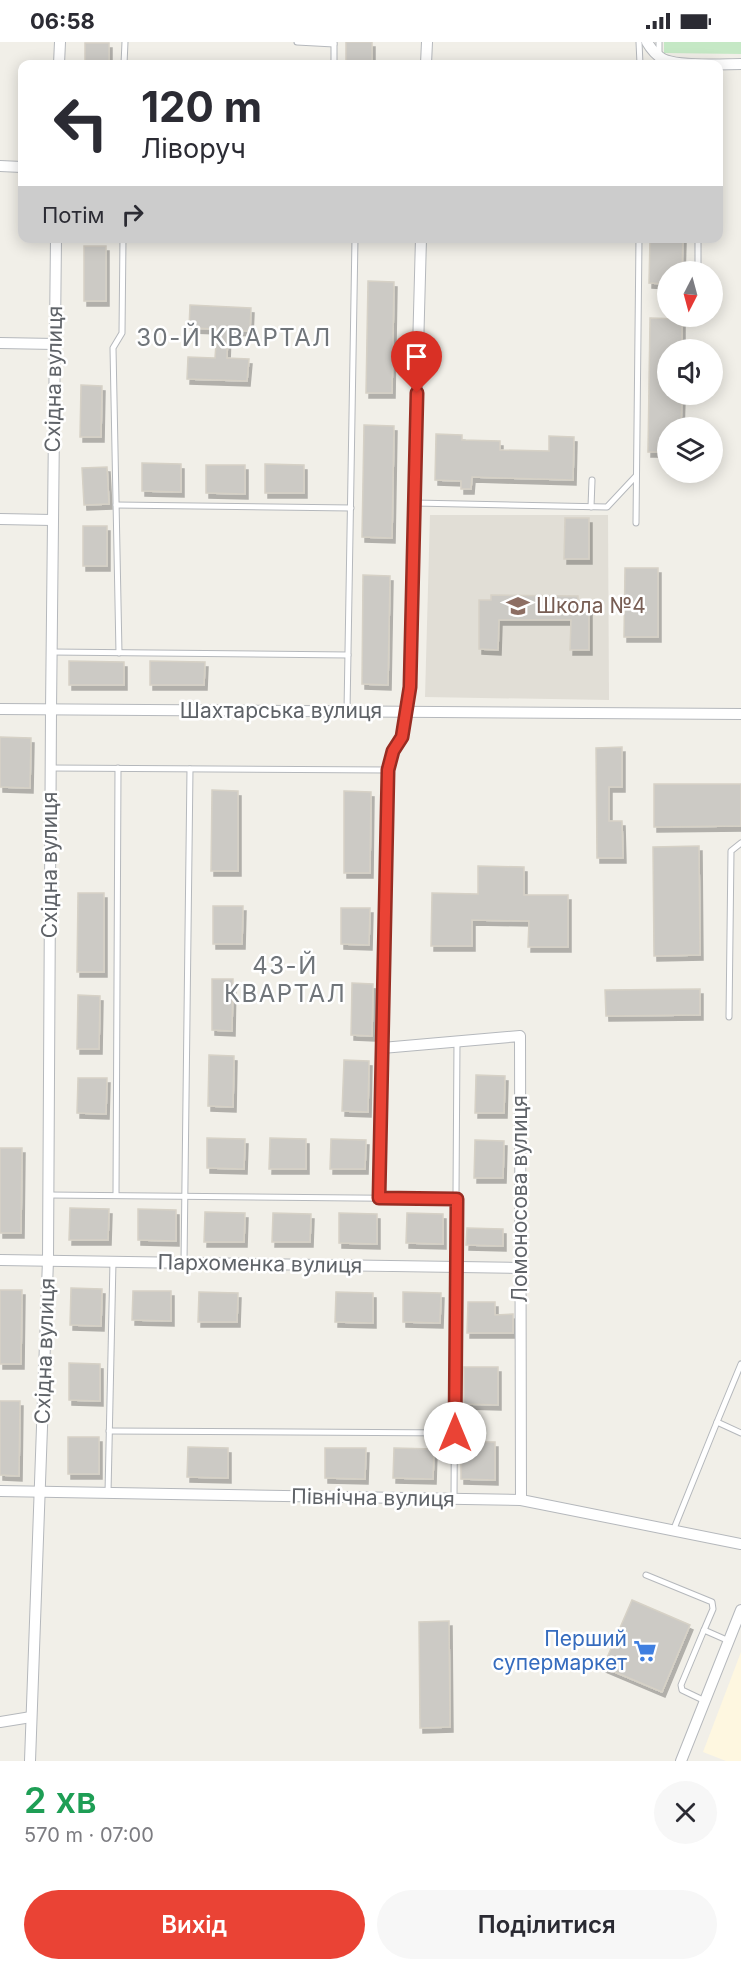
<!DOCTYPE html>
<html lang="uk">
<meta charset="utf-8">
<style>
:root{--surface:#fff;--page:#f7f7f7;--text:#2b2b33;--muted:#7c7c81;--accent:#ea4335}
body{margin:0;font-family:Inter,sans-serif;background:var(--page);color:var(--text);height:100vh;display:flex;flex-direction:column;font-size:22px;white-space:nowrap}
*{box-sizing:border-box;margin:0}
p{font-size:20px;color:var(--muted)}
.icon{flex:none;width:33px;height:33px;fill:none;stroke:currentColor;stroke-width:2;stroke-linecap:round;stroke-linejoin:round}
.map{position:relative;height:1719px;overflow:hidden}
.sheet{display:flex;flex-direction:column;background:var(--surface);flex:1}
.sheet>*{flex:none}
.banner{position:absolute;left:18px;top:18px;width:705px;height:183px;border-radius:12px;box-shadow:0 3px 15px #0003;background:#fff;color:var(--text);overflow:hidden}
.needle{width:39px;rotate:186deg}
.tools{position:absolute;left:657px;top:219px;display:grid;gap:12px}
.tools a{display:grid;place-items:center;width:66px;height:66px;border-radius:50%;background:var(--surface);box-shadow:0 3px 15px #0003;font-size:30px}
.pin{position:absolute;display:grid;place-items:center;width:51px;height:51px;color:#fff;margin:-62px -26px;border-radius:50% 50% 50% 0;rotate:-45deg;box-shadow:0 0 6px #0007}
.pin .icon{rotate:45deg}
.me{position:absolute;width:66px;margin:-33px;rotate:0deg;stroke-linejoin:round;filter:drop-shadow(0 0 4px #0008)}
.turn{display:flex;align-items:center;gap:21px;height:126px;padding:0 24px;font-size:27px}
.turn .icon{width:78px;height:78px;stroke-width:2.5}
.turn b{display:block;font-size:42px;line-height:51px}
.then{display:flex;align-items:center;height:57px;padding:0 24px;background:#0003;gap:12px;font-size:22px}
.round{display:grid;place-items:center;flex:none;width:63px;height:63px;border-radius:32px;background:var(--page)}
.summary{display:flex;align-items:center;justify-content:space-between;height:102px;padding:0 24px}
h1{font-size:36px;font-weight:600;line-height:45px;color:#1e9e55}
.action{display:flex;gap:12px;margin-top:auto;padding:12px 24px}
.action a{flex:1;height:69px;border-radius:36px;background:var(--accent);color:#fff;font-size:24px;font-weight:600;line-height:69px;text-align:center}
.action a+a{background:var(--page);color:var(--text)}
.status{display:flex;justify-content:space-between;align-items:center;height:42px;padding:0 30px;background:var(--surface);direction:ltr}
.status svg{height:16px;fill:currentColor}
.map>svg:first-child{display:block}
.commercial{fill:#fef7e0}
.education{fill:#e1ded6}
.green{fill:#c5e8c5}
.building{fill:#cccac5;stroke:#d6d1c6;stroke-width:1.5;filter:url(#shadow)}
.lines{fill:none;stroke-linecap:round;stroke-linejoin:round}
.service-casing{stroke:#b5b8bc;stroke-width:7}
.minor-casing{stroke:#b5b8bc;stroke-width:12}
.service{stroke:#fff;stroke-width:5}
.minor{stroke:#fff;stroke-width:10}
.route-casing{stroke:#982c22;stroke-width:15}
.route{stroke:#ea4335;stroke-width:10}
.labels{text-anchor:middle;stroke-width:5;stroke-linejoin:round;paint-order:stroke}
.street-label{font-size:21px;fill:#5f6368;stroke:#fff}
.education-label{font-size:21px;fill:#785e54;stroke:#fff;text-anchor:start}
.shop-label{font-size:21px;fill:#366cbe;stroke:#fff;text-anchor:end}
.quarter-label{font-size:24px;letter-spacing:1.5px;fill:#70757a;stroke:#fff}
</style>
<div class="status"><b>06:58</b><svg viewBox="0 0 49 12"><path d="M0 12V9h3v3zM5 12V6h3v6zM10 12V3h3v9zM15 12V0h3v12zM26 1h20v11H26zM47 4h2v5h-2z"/></svg></div>
<div class="map">
<svg width="741" height="1719" viewBox="0 0 741 1719">
<defs>
<filter id="shadow"><feDropShadow dx="3" dy="5" stdDeviation="0" flood-color="#0004"/></filter>
</defs>
<rect width="100%" height="100%" fill="#f1efe8"/>
<!-- commercial -->
<path class="commercial" d="M 741,1610 L 741,1719 L 726,1719 L 703,1710 Z"/>
<!-- education -->
<path class="education" d="M 430,473 L 608,473 L 609,658 L 425,655 Z"/>
<!-- green -->
<path class="green" d="M 664,0 L 741,0 L 741,12 L 664,11 Z"/>
<!-- building -->
<g class="building">
<rect x="346" y="0" width="26" height="22"/>
<rect x="85" y="1" width="24" height="21"/>
<path d="M 650,196 L 683,196 L 682,230 L 668,230 L 668,242 L 649,241 Z"/>
<rect x="84" y="204" width="22" height="55"/>
<path d="M 368,239 L 394,240 L 392,351 L 366,351 Z"/>
<path d="M 190,263 L 251,266 L 250,289 L 228,288 L 227,316 L 249,317 L 247,339 L 187,337 L 188,315 L 215,316 L 217,287 L 189,286 Z"/>
<path d="M 650,276 L 682,277 L 682,308 L 668,308 L 668,352 L 682,352 L 681,386 L 668,386 L 668,410 L 648,410 Z"/>
<path d="M 81,343 L 102,344 L 101,395 L 80,395 Z"/>
<path d="M 364,383 L 394,384 L 392,496 L 362,495 Z"/>
<path d="M 436,392 L 462,393 L 462,398 L 500,399 L 500,408 L 549,409 L 549,394 L 574,395 L 573,438 L 472,435 L 471,447 L 461,447 L 461,439 L 435,438 Z"/>
<path d="M 142,421 L 181,422 L 181,450 L 142,449 Z"/>
<path d="M 265,422 L 304,423 L 304,451 L 265,451 Z"/>
<path d="M 206,423 L 245,423 L 245,452 L 206,451 Z"/>
<path d="M 107,425 L 109,462 L 84,463 L 82,426 Z"/>
<path d="M 565,476 L 589,476 L 589,517 L 564,517 Z"/>
<rect x="83" y="484" width="24" height="40"/>
<path d="M 625,526 L 658,526 L 658,595 L 624,595 Z"/>
<path d="M 363,533 L 390,534 L 388,643 L 362,642 Z"/>
<path d="M 491,553 L 578,554 L 578,559 L 589,559 L 589,608 L 570,608 L 571,578 L 499,578 L 498,608 L 479,607 L 479,558 L 491,558 Z"/>
<path d="M 69,619 L 124,620 L 124,643 L 69,643 Z"/>
<path d="M 150,619 L 205,620 L 204,643 L 150,643 Z"/>
<path d="M 0,695 L 31,696 L 30,746 L 0,745 Z"/>
<path d="M 622,705 L 622,745 L 609,745 L 609,779 L 622,779 L 623,816 L 597,816 L 596,706 Z"/>
<path d="M 654,742 L 741,742 L 741,784 L 654,785 Z"/>
<path d="M 212,748 L 238,749 L 238,829 L 211,829 Z"/>
<path d="M 344,749 L 371,750 L 370,831 L 344,831 Z"/>
<path d="M 699,804 L 700,913 L 654,914 L 653,805 Z"/>
<path d="M 478,824 L 524,825 L 524,853 L 568,853 L 568,905 L 528,905 L 529,879 L 472,878 L 472,904 L 431,904 L 432,851 L 478,852 Z"/>
<path d="M 78,851 L 104,851 L 104,930 L 77,930 Z"/>
<path d="M 213,864 L 243,864 L 242,902 L 213,902 Z"/>
<path d="M 341,866 L 370,866 L 369,903 L 341,902 Z"/>
<path d="M 212,937 L 233,937 L 232,989 L 212,988 Z"/>
<path d="M 352,941 L 373,942 L 372,994 L 351,993 Z"/>
<path d="M 700,947 L 700,973 L 606,974 L 605,948 Z"/>
<path d="M 78,953 L 100,954 L 99,1007 L 77,1007 Z"/>
<path d="M 209,1013 L 234,1014 L 233,1065 L 208,1064 Z"/>
<path d="M 344,1018 L 369,1019 L 368,1070 L 342,1069 Z"/>
<path d="M 476,1033 L 505,1034 L 504,1071 L 475,1071 Z"/>
<path d="M 78,1036 L 107,1036 L 106,1072 L 77,1071 Z"/>
<path d="M 207,1096 L 245,1097 L 244,1127 L 207,1126 Z"/>
<path d="M 270,1096 L 306,1097 L 306,1127 L 269,1127 Z"/>
<path d="M 331,1097 L 366,1098 L 365,1127 L 330,1127 Z"/>
<path d="M 475,1098 L 504,1099 L 503,1136 L 474,1136 Z"/>
<path d="M 0,1106 L 22,1106 L 21,1191 L 0,1191 Z"/>
<path d="M 70,1166 L 109,1167 L 108,1198 L 69,1198 Z"/>
<path d="M 138,1167 L 176,1168 L 176,1199 L 138,1198 Z"/>
<path d="M 205,1170 L 245,1171 L 244,1200 L 204,1200 Z"/>
<path d="M 273,1171 L 311,1172 L 310,1200 L 272,1200 Z"/>
<path d="M 339,1171 L 377,1172 L 377,1202 L 339,1201 Z"/>
<path d="M 407,1171 L 443,1172 L 443,1202 L 406,1201 Z"/>
<path d="M 467,1186 L 503,1187 L 503,1204 L 466,1203 Z"/>
<path d="M 71,1246 L 102,1247 L 101,1284 L 70,1283 Z"/>
<path d="M 0,1248 L 22,1248 L 21,1322 L 0,1322 Z"/>
<path d="M 133,1249 L 171,1249 L 171,1279 L 132,1278 Z"/>
<path d="M 199,1250 L 238,1251 L 237,1280 L 198,1280 Z"/>
<path d="M 336,1250 L 373,1251 L 373,1281 L 335,1280 Z"/>
<path d="M 403,1250 L 441,1251 L 440,1281 L 403,1280 Z"/>
<path d="M 468,1260 L 495,1260 L 495,1273 L 513,1272 L 513,1291 L 467,1291 Z"/>
<path d="M 69,1321 L 100,1322 L 100,1359 L 69,1358 Z"/>
<path d="M 464,1325 L 498,1325 L 498,1363 L 464,1362 Z"/>
<path d="M 0,1359 L 20,1359 L 19,1434 L 0,1433 Z"/>
<rect x="68" y="1395" width="31" height="37"/>
<path d="M 461,1400 L 495,1400 L 495,1438 L 461,1437 Z"/>
<path d="M 188,1405 L 228,1406 L 228,1436 L 187,1435 Z"/>
<path d="M 325,1406 L 366,1406 L 365,1437 L 325,1436 Z"/>
<path d="M 394,1406 L 434,1407 L 433,1437 L 393,1436 Z"/>
<path d="M 632,1558 L 690,1583 L 662,1650 L 603,1625 Z"/>
<path d="M 449,1579 L 450,1685 L 420,1686 L 419,1580 Z"/>
</g>
<g class="lines">
<!-- service casing -->
<g class="service-casing">
<g id="service">
<path d="M 297,0 L 334,2"/>
<path d="M 639,0 L 640,22"/>
<path d="M 659,0 L 659,13"/>
<path d="M 124,22 L 125,0"/>
<path d="M 334,22 L 334,0"/>
<path d="M 698,230 L 698,196"/>
<path d="M 414,461 L 607,465 L 636,434"/>
<path d="M 116,463 L 351,466"/>
<path d="M 591,465 L 592,438"/>
<path d="M 636,481 L 639,196"/>
<path d="M 51,610 L 348,613"/>
<path d="M 119,611 L 113,306 L 122,291 L 123,196"/>
<path d="M 347,669 L 355,196"/>
<path d="M 51,726 L 388,728"/>
<path d="M 729,975 L 731,809 L 741,801"/>
<path d="M 49,1153 L 457,1157"/>
<path d="M 116,1153 L 118,726"/>
<path d="M 379,1156 L 382,1006"/>
<path d="M 184,1221 L 190,727"/>
<path d="M 741,1322 L 717,1380 L 741,1391"/>
<path d="M 109,1389 L 455,1391"/>
<path d="M 108,1451 L 113,1219"/>
<path d="M 454,1457 L 457,999"/>
<path d="M 673,1489 L 717,1380"/>
<path d="M 646,1533 L 712,1560 L 713,1567 L 704,1588 L 729,1599"/>
<path d="M 704,1588 L 681,1643 L 682,1648 L 705,1659"/>
</g>
</g>
<!-- minor casing -->
<g class="minor-casing">
<g id="minor">
<path d="M 647,0 C 651,7 656,13 663,17 C 678,25 723,22 741,22"/>
<path d="M 59,22 L 60,0"/>
<path d="M 426,22 L 427,0"/>
<path d="M 0,124 L 22,125"/>
<path d="M 421,196 L 409,645 L 402,695 L 393,709 L 388,728 L 382,1006 L 520,994 L 521,1458"/>
<path d="M 0,301 L 55,302"/>
<path d="M 0,477 L 52,478"/>
<path d="M 0,667 L 741,672"/>
<path d="M 0,1218 L 520,1226"/>
<path d="M 0,1449 L 521,1458 L 741,1502"/>
<path d="M 0,1680 L 31,1675"/>
<path d="M 30,1719 L 48,1218 L 51,668 L 56,196"/>
<path d="M 681,1719 L 741,1568"/>
</g>
</g>
<!-- service -->
<use href="#service" class="service"/>
<!-- minor -->
<use href="#minor" class="minor"/>
</g>
<g class="lines">
<!-- route casing -->
<g class="route-casing">
<path id="route" d="M 417,351 L 410,645 L 402,695 L 393,709 L 388,728 L 379,1156 L 457,1157 L 455,1391"/>
</g>
<!-- route -->
<use href="#route" class="route"/>
</g>
<!-- icons -->
<defs>
<g id="school-bare" transform="scale(1.8)"><path d="M0-5L7-2L0 1L-7-2ZM-4 1L0 2.5L4 1V4Q0 6-4 4Z" fill="#8d6e63" stroke="#fff" stroke-width="2.5" paint-order="stroke"/></g>
<g id="supermarket-bare" transform="scale(1.8)"><path d="M-6-5.5h2.5l.6 2H6L4.5 2H-2.5L-4.4-4H-6ZM-1.5 3.2a1.3 1.3 0 1 0 .1 0ZM3 3.2a1.3 1.3 0 1 0 .1 0Z" fill="#3f7fe0" stroke="#fff" stroke-width="2.5" paint-order="stroke"/></g>
</defs>
<g fill-rule="evenodd">
<use href="#school-bare" x="518" y="564"/>
<use href="#supermarket-bare" x="645" y="1609"/>
</g>
<g class="labels">
<!-- street labels -->
<g class="street-label">
<text transform="translate(54 337) rotate(-89)" y="7">Східна вулиця</text>
<text x="281" y="676">Шахтарська вулиця</text>
<text transform="translate(50 823) rotate(-90)" y="7">Східна вулиця</text>
<text transform="translate(520 1157) rotate(-90)" y="7">Ломоносова вулиця</text>
<text transform="translate(260 1222) rotate(1)" y="7">Пархоменка вулиця</text>
<text transform="translate(45 1309) rotate(-88)" y="7">Східна вулиця</text>
<text transform="translate(373 1456) rotate(1)" y="7">Північна вулиця</text>
</g>
<!-- education labels -->
<g class="education-label">
<text x="536" y="571">Школа №4</text>
</g>
<!-- shop labels -->
<g class="shop-label">
<text x="627" y="1604">Перший<tspan x="627" dy="24">супермаркет</tspan></text>
</g>
<!-- quarter labels -->
<g class="quarter-label">
<text x="234" y="304">30-Й КВАРТАЛ</text>
<text x="285" y="932">43-Й<tspan x="285" dy="28">КВАРТАЛ</tspan></text>
</g>
</g>
</svg>
<div class="tools">
<a><svg class="needle" viewBox="-14 -14 28 28"><path d="M0-13l5 13h-10z" fill="#e53935"/><path d="M0 13l5-13h-10z" fill="#7c7c81"/></svg></a>
<a><svg class="icon" aria-label="sound" viewBox="0 0 24 24"><path d="M4 9h4l5-4v14l-5-4H4zM17 9q2 3 0 6"/></svg></a>
<a><svg class="icon" aria-label="layers" viewBox="0 0 24 24"><path d="M12 4l9 5-9 5-9-5zM3 14l9 5 9-5"/></svg></a>
</div>
<div class="pin" style="left:417px;top:351px;background:#d93025"><svg class="icon" aria-label="arrive" viewBox="0 0 24 24"><path d="M6 21V4h12l-3 4 3 4H6"/></svg></div>
<svg class="me" style="left:455px;top:1391px" viewBox="-20 -20 40 40"><circle r="19" fill="#fff"/><path d="M0-13L10 11 0 6-10 11z" fill="#ea4335"/></svg>
<div class="banner">
<div class="turn"><svg class="icon" aria-label="left" viewBox="0 0 24 24"><path d="M17 20v-9H6M10 6l-5 5 5 5"/></svg><div><b>120 m</b>Ліворуч</div></div>
<div class="then">Потім<svg class="icon" aria-label="right" viewBox="0 0 24 24"><path d="M7 20v-9h11M14 6l5 5-5 5"/></svg></div>
</div>
</div>
<section class="sheet">
<div class="summary"><div><h1>2 хв</h1><p>570 m · 07:00</p></div><a class="round"><svg class="icon" aria-label="close" viewBox="0 0 24 24"><path d="M6 6l12 12M18 6L6 18"/></svg></a></div>
<div class="action"><a>Вихід</a><a>Поділитися</a></div>
</section>
